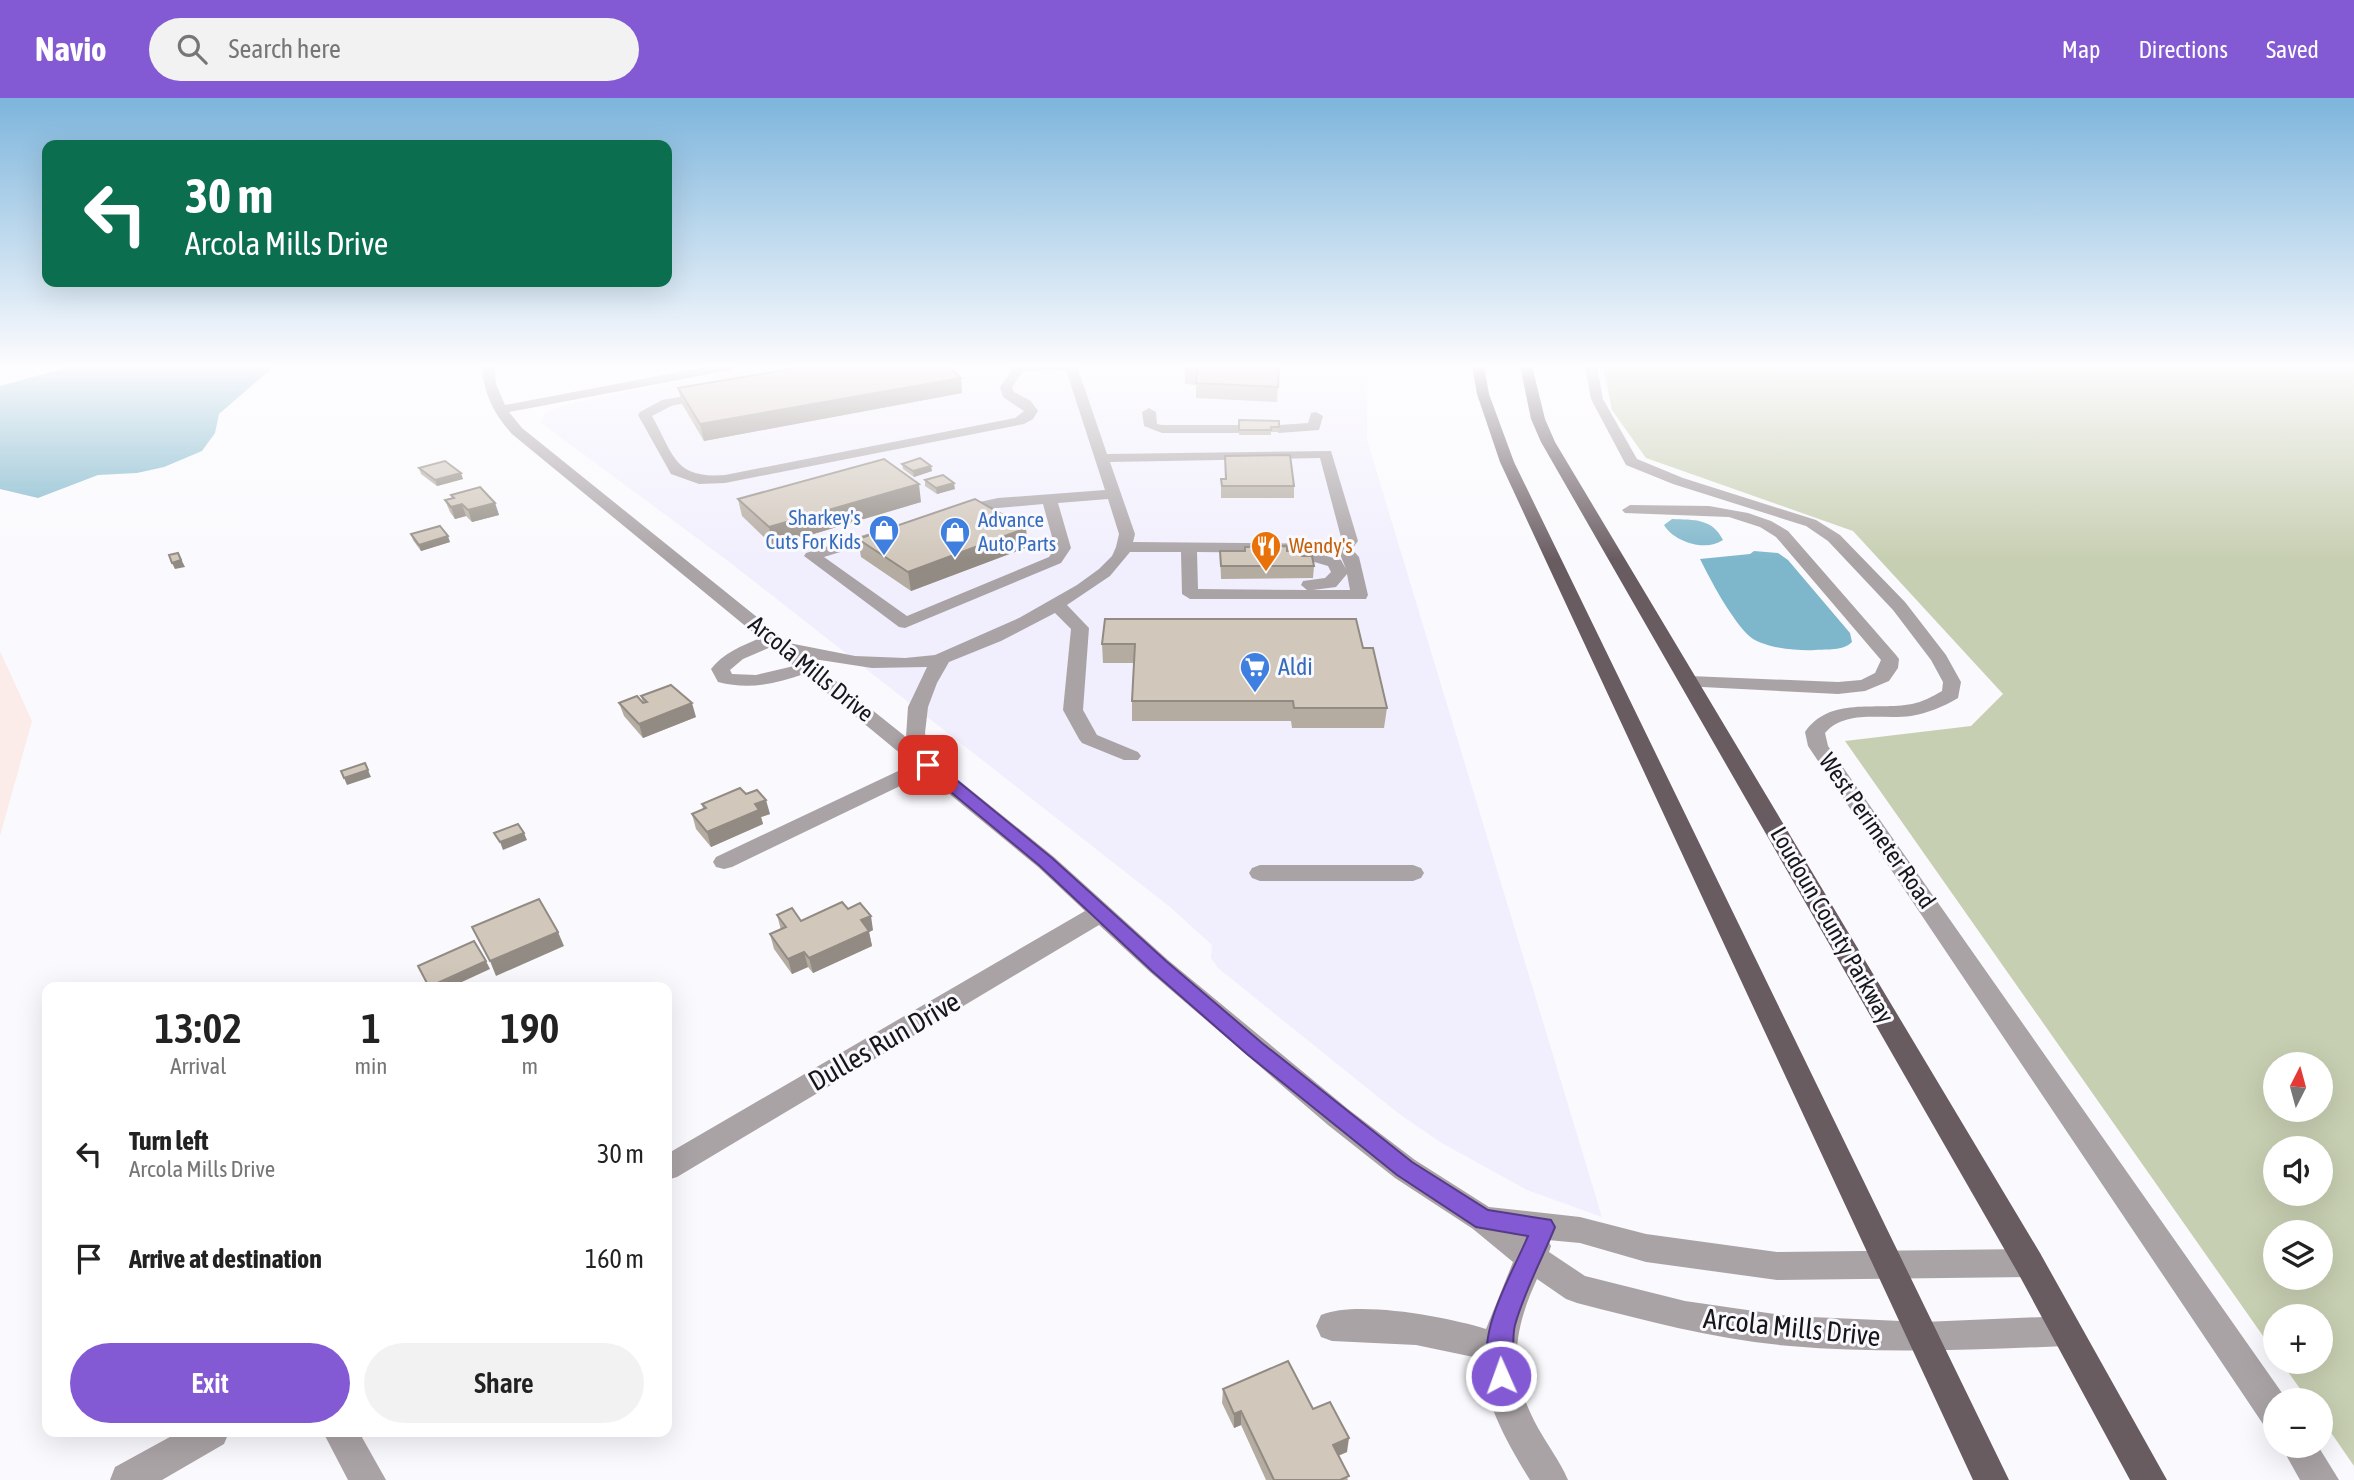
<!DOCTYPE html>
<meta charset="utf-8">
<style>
:root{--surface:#fff;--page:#f2f2f2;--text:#222;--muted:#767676;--accent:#845ad4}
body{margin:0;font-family:"Asap Condensed",sans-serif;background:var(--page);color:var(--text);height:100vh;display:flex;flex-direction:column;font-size:26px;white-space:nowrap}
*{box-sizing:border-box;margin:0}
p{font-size:23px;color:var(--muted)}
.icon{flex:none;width:38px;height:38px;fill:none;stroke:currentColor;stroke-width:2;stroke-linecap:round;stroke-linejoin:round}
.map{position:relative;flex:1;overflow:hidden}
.drawer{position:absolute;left:42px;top:884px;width:630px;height:455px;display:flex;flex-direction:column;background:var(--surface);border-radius:14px;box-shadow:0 7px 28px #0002}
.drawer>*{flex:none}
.hud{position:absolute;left:42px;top:42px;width:630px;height:147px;border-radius:14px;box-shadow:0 7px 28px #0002;background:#0b6e4f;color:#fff;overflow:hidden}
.needle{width:46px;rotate:6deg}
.fabs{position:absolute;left:2263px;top:954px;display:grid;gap:14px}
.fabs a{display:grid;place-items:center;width:70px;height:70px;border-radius:50%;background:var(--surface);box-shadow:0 7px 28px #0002;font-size:35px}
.pin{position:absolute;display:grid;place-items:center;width:60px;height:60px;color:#fff;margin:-30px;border-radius:14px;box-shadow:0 4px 10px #0006}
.me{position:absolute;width:77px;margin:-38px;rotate:358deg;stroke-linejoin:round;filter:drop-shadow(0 0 5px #0008)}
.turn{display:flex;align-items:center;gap:24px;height:147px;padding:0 28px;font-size:32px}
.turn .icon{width:91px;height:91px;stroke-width:2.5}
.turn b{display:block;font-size:49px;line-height:60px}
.eta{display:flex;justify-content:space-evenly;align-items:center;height:119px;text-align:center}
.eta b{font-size:42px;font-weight:600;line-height:49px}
.primary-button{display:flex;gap:14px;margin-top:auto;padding:14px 28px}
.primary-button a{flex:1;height:80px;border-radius:42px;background:var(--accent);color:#fff;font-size:28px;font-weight:600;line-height:80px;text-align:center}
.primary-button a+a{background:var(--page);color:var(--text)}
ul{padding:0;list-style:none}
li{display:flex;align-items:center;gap:21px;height:105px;padding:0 28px}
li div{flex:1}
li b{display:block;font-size:26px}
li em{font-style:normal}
header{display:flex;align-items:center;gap:42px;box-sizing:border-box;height:98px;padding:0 35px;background:var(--accent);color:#fff}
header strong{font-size:33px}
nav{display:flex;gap:38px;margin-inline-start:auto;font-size:24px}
.search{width:490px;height:63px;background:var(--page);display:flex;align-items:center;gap:18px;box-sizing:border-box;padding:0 24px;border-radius:38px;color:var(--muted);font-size:26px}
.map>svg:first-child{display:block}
.built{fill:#f1effd}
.industrial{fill:#fcece9}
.green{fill:#c7cfb2;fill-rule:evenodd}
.water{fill:#7eb7cb}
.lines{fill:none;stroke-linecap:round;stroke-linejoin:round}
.minor{fill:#aaa3a6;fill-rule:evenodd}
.major{fill:#695c61;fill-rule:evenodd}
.wall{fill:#b4aba1}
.shaded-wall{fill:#928b83}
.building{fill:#d1c7bb;stroke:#928b83;stroke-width:2}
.route{fill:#845ad4;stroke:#563a8a;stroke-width:2}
.labels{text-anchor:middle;stroke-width:6;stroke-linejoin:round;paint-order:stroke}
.far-shop-label{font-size:21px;fill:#366cbe;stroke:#faf9fd;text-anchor:end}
.far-food-label{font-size:21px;fill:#c56008;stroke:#faf9fd;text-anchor:start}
.shop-label{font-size:24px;fill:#366cbe;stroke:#faf9fd;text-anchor:start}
.street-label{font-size:24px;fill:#17161b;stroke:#faf9fd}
.near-street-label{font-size:28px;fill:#17161b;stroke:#faf9fd}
</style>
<header>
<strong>Navio</strong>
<div class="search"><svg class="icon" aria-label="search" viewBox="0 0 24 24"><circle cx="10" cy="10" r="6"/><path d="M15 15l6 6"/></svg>Search here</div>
<nav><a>Map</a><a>Directions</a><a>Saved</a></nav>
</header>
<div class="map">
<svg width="2354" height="1382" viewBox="0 0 2354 1382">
<rect width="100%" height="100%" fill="#faf9fd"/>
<!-- built -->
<path class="built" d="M 760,268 L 1367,268 L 1367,342 L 1602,1119 L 1527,1092 L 1440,1044 L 1398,1015 L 1218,870 L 1211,860 L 1212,847 L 1170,809 L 728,463 L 540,324 L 546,314 L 567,306 Z"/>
<!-- industrial -->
<path class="industrial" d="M 0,553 L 32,623 L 0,738 Z"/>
<!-- green -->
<path class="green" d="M 1603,268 L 2354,268 L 2354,1368 L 2321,1320 L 2320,1302 L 2308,1302 L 2281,1264 L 2320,1264 L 2320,1218 L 2275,1218 L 2275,1255 L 1845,643 L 1971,628 L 2003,596 L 1853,433 L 1646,360 L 1612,312 ZM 2275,966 L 2320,966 L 2320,1012 L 2275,1012 ZM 2275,1050 L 2320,1050 L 2320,1096 L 2275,1096 ZM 2275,1134 L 2320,1134 L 2320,1180 L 2275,1180 Z"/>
<!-- water -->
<g class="water">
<path d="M 73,268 L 274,268 L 219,316 L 215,335 L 202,353 L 164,369 L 137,375 L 98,377 L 38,400 L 0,391 L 0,288 Z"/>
<path d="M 1672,421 C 1694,422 1712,420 1723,442 C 1706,454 1674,444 1664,427 Z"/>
<path d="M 1754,453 L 1778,455 L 1788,462 L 1850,535 L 1852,544 C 1843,553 1827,551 1815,552 C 1796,553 1760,550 1747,536 C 1729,517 1711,483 1700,461 L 1750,456 Z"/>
</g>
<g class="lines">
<!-- minor -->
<g class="minor">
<path d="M 482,268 L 494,268 L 496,286 L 505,307 L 711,268 L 737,268 L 731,272 L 509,314 L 522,330 L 789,545 L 855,558 L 905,560 L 935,557 L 1019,520 L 1077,487 L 1099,471 L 1112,458 L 1116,449 L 1119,436 L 1108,401 L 1058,405 L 1071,450 L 1061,465 L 905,530 L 899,529 L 804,458 L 806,455 L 880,432 L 892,432 L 894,435 L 892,438 L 824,459 L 907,518 L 1049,459 L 1055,450 L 1043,406 L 998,410 L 957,418 L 949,413 L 952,410 L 998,400 L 1105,392 L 1066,272 L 1023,274 L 1012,289 L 1014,294 L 1031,303 L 1038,313 L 1033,321 L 1024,326 L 725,385 L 699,386 L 671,376 L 638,317 L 640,314 L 662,302 L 713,293 L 713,299 L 671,308 L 652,318 C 674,357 674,381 725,377 L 1015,320 L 1024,313 L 1003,299 L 1000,289 L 1012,272 L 1003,268 L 1077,268 L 1107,356 L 1331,353 L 1358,443 L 1352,451 L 1359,459 L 1368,497 L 1366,501 L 1190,501 L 1182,496 L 1181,454 L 1130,454 L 1110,478 L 1067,507 L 1089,530 L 1083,612 L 1097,637 L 1138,654 L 1141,658 L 1138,662 L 1124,662 L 1082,645 L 1079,641 L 1063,612 L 1071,531 L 1055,515 L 1001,543 L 949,564 L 937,585 L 928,609 L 925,635 L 930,659 L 1054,759 L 1168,862 L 1348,1011 L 1415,1062 L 1489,1109 L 1580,1119 L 1646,1136 L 1777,1154 L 2029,1151 L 2040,1155 L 2044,1165 L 2040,1175 L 2029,1179 L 1777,1182 L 1646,1164 L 1580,1145 L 1548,1142 L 1551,1148 L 1549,1154 L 1585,1178 L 1685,1203 L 1789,1218 L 1923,1224 L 2066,1218 L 2077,1222 L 2082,1233 L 2077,1244 L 2066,1248 C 1974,1252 1882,1256 1790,1248 C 1718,1242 1647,1223 1577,1205 L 1566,1201 L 1537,1181 C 1512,1236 1508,1276 1538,1330 C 1548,1348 1560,1363 1568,1382 L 1530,1382 C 1508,1346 1483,1304 1483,1261 L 1416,1247 L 1332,1243 L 1321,1239 L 1316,1228 L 1321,1217 C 1358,1202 1447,1219 1486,1231 L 1513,1164 L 1473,1131 L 1395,1080 L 1328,1027 L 1150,874 L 1099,827 L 677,1079 L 667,1082 L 667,1056 L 1085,813 L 1038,769 L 925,676 L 732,769 L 724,771 L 716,769 L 713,764 L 716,759 L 913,666 L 804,576 C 775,586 749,592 718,584 L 711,571 C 723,555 742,548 760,540 L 512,336 C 494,316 483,295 482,268 ZM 1320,360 L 1342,443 L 1339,446 L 1133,444 L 1135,436 L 1110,364 ZM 1197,454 L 1304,455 L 1304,461 L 1328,468 L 1331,474 L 1325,480 L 1303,483 L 1301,487 L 1307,492 L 1198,491 ZM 1319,456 L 1340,456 L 1346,471 L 1341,462 ZM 1347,476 L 1350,492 L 1313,492 L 1336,489 ZM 771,549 L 794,568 L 756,577 L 732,576 L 730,572 L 743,561 ZM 807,560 L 872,570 L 927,569 L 908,609 L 906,639 Z"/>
<path d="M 1585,268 L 1597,268 L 1603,301 L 1637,361 L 1683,380 L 1816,422 L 1840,437 L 1905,504 L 1946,557 L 1961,584 L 1958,600 C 1943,609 1928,615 1911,618 C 1882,622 1846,611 1825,635 L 1828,648 L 2287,1302 L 2275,1302 L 2275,1331 L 2263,1326 L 1808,648 L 1805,634 C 1830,598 1875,613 1912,606 C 1922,604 1932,599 1942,593 L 1943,584 L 1931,562 L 1893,512 L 1828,443 L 1806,428 L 1673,386 L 1626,367 L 1591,301 Z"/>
<path d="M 1149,310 L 1156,314 L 1157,326 L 1162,327 L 1239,327 L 1246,331 L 1239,335 L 1162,335 L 1144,328 L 1142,314 Z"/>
<path d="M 1316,314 L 1323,318 L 1319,332 L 1279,335 L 1272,331 L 1279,327 L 1308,325 L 1311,315 Z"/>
<path d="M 1630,407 L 1709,408 L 1748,415 L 1771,423 L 1788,433 L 1896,557 L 1899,561 L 1898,570 L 1889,583 L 1865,593 L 1838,596 L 1683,588 L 1681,584 L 1690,578 L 1838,584 L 1861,582 L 1875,575 L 1881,562 L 1776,439 L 1760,429 L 1729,419 L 1625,415 L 1622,412 Z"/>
<path d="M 1260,767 L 1413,767 L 1421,770 L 1424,775 L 1421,780 L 1413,783 L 1260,783 L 1252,780 L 1249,775 L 1252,770 Z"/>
<path d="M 179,1334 L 229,1334 L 224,1346 L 162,1382 L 110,1382 L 115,1369 Z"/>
<path d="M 323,1334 L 359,1334 L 386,1382 L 348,1382 Z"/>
<path d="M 2281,1348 L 2318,1348 L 2339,1382 L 2300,1382 Z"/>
</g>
<!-- major -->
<g class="major">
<path d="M 1472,268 L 1484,268 L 1489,296 L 1514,364 L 2009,1382 L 1973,1382 L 1500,364 L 1477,296 Z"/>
<path d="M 1520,268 L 1532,268 L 1545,321 L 1555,344 L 2040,1155 L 2167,1382 L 2130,1382 L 2018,1175 L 1541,344 L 1531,321 Z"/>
</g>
</g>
<!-- wall -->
<g class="wall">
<path d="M 1279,268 L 1277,304 L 1196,300 L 1196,287 L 1185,286 L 1185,271 Z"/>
<path d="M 961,280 L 962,295 L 704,343 L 682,306 L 678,290 Z"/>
<path d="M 1239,322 L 1279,329 L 1279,334 L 1271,334 L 1271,337 L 1239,337 Z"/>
<path d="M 1225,358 L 1294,388 L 1294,400 L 1221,400 L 1221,381 L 1225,381 Z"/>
<path d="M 902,366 L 932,373 L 914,379 L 903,371 Z"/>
<path d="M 419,370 L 463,381 L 437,388 L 421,376 Z"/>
<path d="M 925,382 L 955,391 L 937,396 L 925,388 Z"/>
<path d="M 451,397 L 495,405 L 499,417 L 472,424 L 466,418 L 455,421 L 450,414 L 445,402 L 453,400 Z"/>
<path d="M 738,401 L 921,404 L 773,448 L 742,418 Z"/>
<path d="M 411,436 L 450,444 L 421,453 L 413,442 Z"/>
<path d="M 858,441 L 1028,449 L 911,493 L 861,459 Z"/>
<path d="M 1220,453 L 1287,453 L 1302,458 L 1314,468 L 1313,480 L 1221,481 Z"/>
<path d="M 1102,546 L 1363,550 L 1387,610 L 1384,630 L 1292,630 L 1291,623 L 1132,623 L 1132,603 L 1134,565 L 1103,565 Z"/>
<path d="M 641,598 L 696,619 L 643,640 L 624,618 L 619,605 L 643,605 Z"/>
<path d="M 746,696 L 770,716 L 761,719 L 763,726 L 711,749 L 696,731 L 692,716 L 703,711 L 702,706 Z"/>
<path d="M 848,811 L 873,832 L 869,834 L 872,848 L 813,875 L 808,869 L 792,876 L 774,851 L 770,836 L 781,832 L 777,817 L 801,823 Z"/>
<path d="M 1223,1291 L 1313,1311 L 1347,1354 L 1338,1358 L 1348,1382 L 1266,1382 L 1241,1327 L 1234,1330 L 1222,1305 Z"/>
</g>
<!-- shaded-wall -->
<g class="shaded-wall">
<path d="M 961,280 L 962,295 L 704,343 L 700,326 Z"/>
<path d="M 931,368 L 932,373 L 914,379 L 913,373 Z"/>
<path d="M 461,375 L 463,381 L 437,388 L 435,382 Z"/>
<path d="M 954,385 L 955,391 L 937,396 L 936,390 Z"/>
<path d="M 919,386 L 921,404 L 773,448 L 769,429 Z"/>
<path d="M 495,405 L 499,417 L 472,424 L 468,412 Z"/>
<path d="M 462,406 L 466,418 L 455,421 L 451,409 Z"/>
<path d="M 1026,430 L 1028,449 L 911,493 L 908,474 Z"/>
<path d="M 448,438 L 450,444 L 421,453 L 419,447 Z"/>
<path d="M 178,455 L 185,469 L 175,471 L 172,465 Z"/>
<path d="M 692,605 L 696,619 L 643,640 L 639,626 Z"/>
<path d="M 368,672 L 371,679 L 347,687 L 344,680 Z"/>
<path d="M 766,702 L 770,716 L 761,719 L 763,726 L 711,749 L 707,734 L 755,706 Z"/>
<path d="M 524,735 L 527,742 L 503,752 L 500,744 Z"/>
<path d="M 871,818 L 873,832 L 869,834 L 872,848 L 813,875 L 809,860 L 861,822 Z"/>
<path d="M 558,834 L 564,848 L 496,878 L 490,863 Z"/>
<path d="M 804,854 L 808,869 L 792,876 L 788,861 Z"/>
<path d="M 486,863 L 490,871 L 451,889 L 431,889 Z"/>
<path d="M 1241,1313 L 1241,1327 L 1234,1330 L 1234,1316 Z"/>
<path d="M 1349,1340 L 1347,1354 L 1330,1361 L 1333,1347 Z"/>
</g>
<!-- building -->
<g class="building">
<path d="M 809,268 L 948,268 L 961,280 L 700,326 L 678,290 Z"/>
<path d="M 1186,268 L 1279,268 L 1278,289 L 1196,285 L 1198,271 L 1185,271 Z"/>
<path d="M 1239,322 L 1279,323 L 1279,329 L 1271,329 L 1271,332 L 1239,332 Z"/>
<path d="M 1290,357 L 1294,388 L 1222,388 L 1221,381 L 1226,381 L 1225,358 Z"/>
<path d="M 920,360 L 931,368 L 913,373 L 902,366 Z"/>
<path d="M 884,361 L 919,386 L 769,429 L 738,401 Z"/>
<path d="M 445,363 L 461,375 L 435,382 L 419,370 Z"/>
<path d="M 943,377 L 954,385 L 936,390 L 925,382 Z"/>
<path d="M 480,389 L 495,405 L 468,412 L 462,406 L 451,409 L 445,402 L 454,400 L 451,397 Z"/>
<path d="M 975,401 L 1026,430 L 908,474 L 858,441 Z"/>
<path d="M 440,428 L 448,438 L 419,447 L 411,436 Z"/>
<path d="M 1287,448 L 1287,453 L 1301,453 L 1302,458 L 1312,458 L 1314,468 L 1221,468 L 1220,453 L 1245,453 L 1245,449 Z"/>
<path d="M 178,455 L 181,462 L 172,465 L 169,457 Z"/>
<path d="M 1105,521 L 1356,521 L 1363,550 L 1373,550 L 1387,610 L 1294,610 L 1293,603 L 1132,603 L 1135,546 L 1102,546 Z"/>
<path d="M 671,587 L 692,605 L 639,626 L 619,605 L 637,598 L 643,605 L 647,604 L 641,598 Z"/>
<path d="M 365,665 L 368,672 L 344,680 L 341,673 Z"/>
<path d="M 740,690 L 746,696 L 757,692 L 766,702 L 755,706 L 759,712 L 707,734 L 692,716 L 706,710 L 702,706 Z"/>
<path d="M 518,726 L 524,735 L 500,744 L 494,735 Z"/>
<path d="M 539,801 L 558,834 L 490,863 L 472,829 Z"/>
<path d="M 842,804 L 848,811 L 860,805 L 871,818 L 861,822 L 869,833 L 809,860 L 804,854 L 788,861 L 770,836 L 786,829 L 777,817 L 792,810 L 801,823 Z"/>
<path d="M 474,843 L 486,863 L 429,889 L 418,868 Z"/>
<path d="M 1288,1263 L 1313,1311 L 1330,1304 L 1349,1340 L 1333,1347 L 1349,1378 L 1340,1382 L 1274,1382 L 1241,1313 L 1234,1316 L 1223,1291 Z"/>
</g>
<!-- sky -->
<linearGradient id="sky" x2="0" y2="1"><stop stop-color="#7db5dc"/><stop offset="0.58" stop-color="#fdfcfe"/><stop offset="1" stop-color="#fdfcfe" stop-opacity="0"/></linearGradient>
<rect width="2354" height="462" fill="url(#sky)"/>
<!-- route -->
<path class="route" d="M 928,662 L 933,663 L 1052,760 L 1166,863 L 1262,945 L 1412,1064 L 1488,1112 L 1551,1122 L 1555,1129 C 1542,1161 1524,1194 1515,1227 C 1510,1247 1518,1269 1510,1287 L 1501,1291 L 1492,1287 C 1472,1239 1510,1181 1528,1138 L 1476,1129 L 1397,1077 L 1247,956 L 1152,873 L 1040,768 L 922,670 L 920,667 Z"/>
<!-- icons -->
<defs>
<g id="shop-pin" transform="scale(1.575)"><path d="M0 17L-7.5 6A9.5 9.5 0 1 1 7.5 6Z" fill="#3f7fe0" stroke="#faf9fd"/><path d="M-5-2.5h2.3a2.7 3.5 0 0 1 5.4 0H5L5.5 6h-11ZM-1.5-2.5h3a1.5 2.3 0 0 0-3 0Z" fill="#fff"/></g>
<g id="restaurant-pin" transform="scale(1.575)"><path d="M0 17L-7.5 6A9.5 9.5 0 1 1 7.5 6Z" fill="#e8710a" stroke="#faf9fd"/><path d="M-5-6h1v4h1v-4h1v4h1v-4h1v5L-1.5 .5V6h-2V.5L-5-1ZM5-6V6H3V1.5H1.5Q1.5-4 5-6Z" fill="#fff"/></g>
<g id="supermarket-pin" transform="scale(1.575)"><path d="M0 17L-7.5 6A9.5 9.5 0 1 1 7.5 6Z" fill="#3f7fe0" stroke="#faf9fd"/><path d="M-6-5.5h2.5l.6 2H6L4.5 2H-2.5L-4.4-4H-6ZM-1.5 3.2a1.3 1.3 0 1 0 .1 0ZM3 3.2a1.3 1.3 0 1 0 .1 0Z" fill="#fff"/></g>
</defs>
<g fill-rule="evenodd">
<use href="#shop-pin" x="884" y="432"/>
<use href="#shop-pin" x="955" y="434"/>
<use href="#restaurant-pin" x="1266" y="448"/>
<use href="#supermarket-pin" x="1255" y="569"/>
</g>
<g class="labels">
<!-- far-shop labels -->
<g class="far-shop-label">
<text x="861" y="427">Sharkey's<tspan x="861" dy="24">Cuts For Kids</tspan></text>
<text x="978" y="429" text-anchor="start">Advance<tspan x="978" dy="24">Auto Parts</tspan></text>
</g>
<!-- far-food labels -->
<g class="far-food-label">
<text x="1289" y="455">Wendy's</text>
</g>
<!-- shop labels -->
<g class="shop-label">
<text x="1278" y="577">Aldi</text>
</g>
<!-- street labels -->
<g class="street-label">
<text transform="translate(811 571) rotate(39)" y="8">Arcola Mills Drive</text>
<text transform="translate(1877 733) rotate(55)" y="8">West Perimeter Road</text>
<text transform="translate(1832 827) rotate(60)" y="8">Loudoun County Parkway</text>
</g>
<!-- near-street labels -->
<g class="near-street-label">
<text transform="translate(884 943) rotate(-30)" y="10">Dulles Run Drive</text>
<text transform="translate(1792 1229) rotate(6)" y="10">Arcola Mills Drive</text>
</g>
</g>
</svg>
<div class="fabs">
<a><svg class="needle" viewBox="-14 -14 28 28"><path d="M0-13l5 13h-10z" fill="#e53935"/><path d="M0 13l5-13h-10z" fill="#767676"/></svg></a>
<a><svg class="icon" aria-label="sound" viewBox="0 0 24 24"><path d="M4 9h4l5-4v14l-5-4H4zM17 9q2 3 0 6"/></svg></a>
<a><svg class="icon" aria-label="layers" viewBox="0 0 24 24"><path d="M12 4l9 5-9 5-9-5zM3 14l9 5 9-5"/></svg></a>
<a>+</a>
<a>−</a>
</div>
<div class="pin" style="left:928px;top:667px;background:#d93025"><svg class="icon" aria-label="arrive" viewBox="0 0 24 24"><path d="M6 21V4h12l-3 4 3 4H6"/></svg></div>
<svg class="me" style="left:1501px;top:1278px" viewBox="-20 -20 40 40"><circle r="17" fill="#845ad4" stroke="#fff" stroke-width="3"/><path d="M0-11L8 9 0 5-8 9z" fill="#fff"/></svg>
<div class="hud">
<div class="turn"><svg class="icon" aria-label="left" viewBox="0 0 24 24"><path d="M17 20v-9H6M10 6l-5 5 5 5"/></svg><div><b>30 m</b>Arcola Mills Drive</div></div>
</div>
<section class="drawer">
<div class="eta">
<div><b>13:02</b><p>Arrival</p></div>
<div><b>1</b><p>min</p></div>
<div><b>190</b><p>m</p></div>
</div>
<ul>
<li><svg class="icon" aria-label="left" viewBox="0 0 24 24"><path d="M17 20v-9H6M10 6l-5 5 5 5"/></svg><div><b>Turn left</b><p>Arcola Mills Drive</p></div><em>30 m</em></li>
<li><svg class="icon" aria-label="arrive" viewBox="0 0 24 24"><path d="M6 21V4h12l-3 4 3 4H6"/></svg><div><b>Arrive at destination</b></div><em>160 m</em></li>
</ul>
<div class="primary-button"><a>Exit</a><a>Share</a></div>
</section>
</div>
